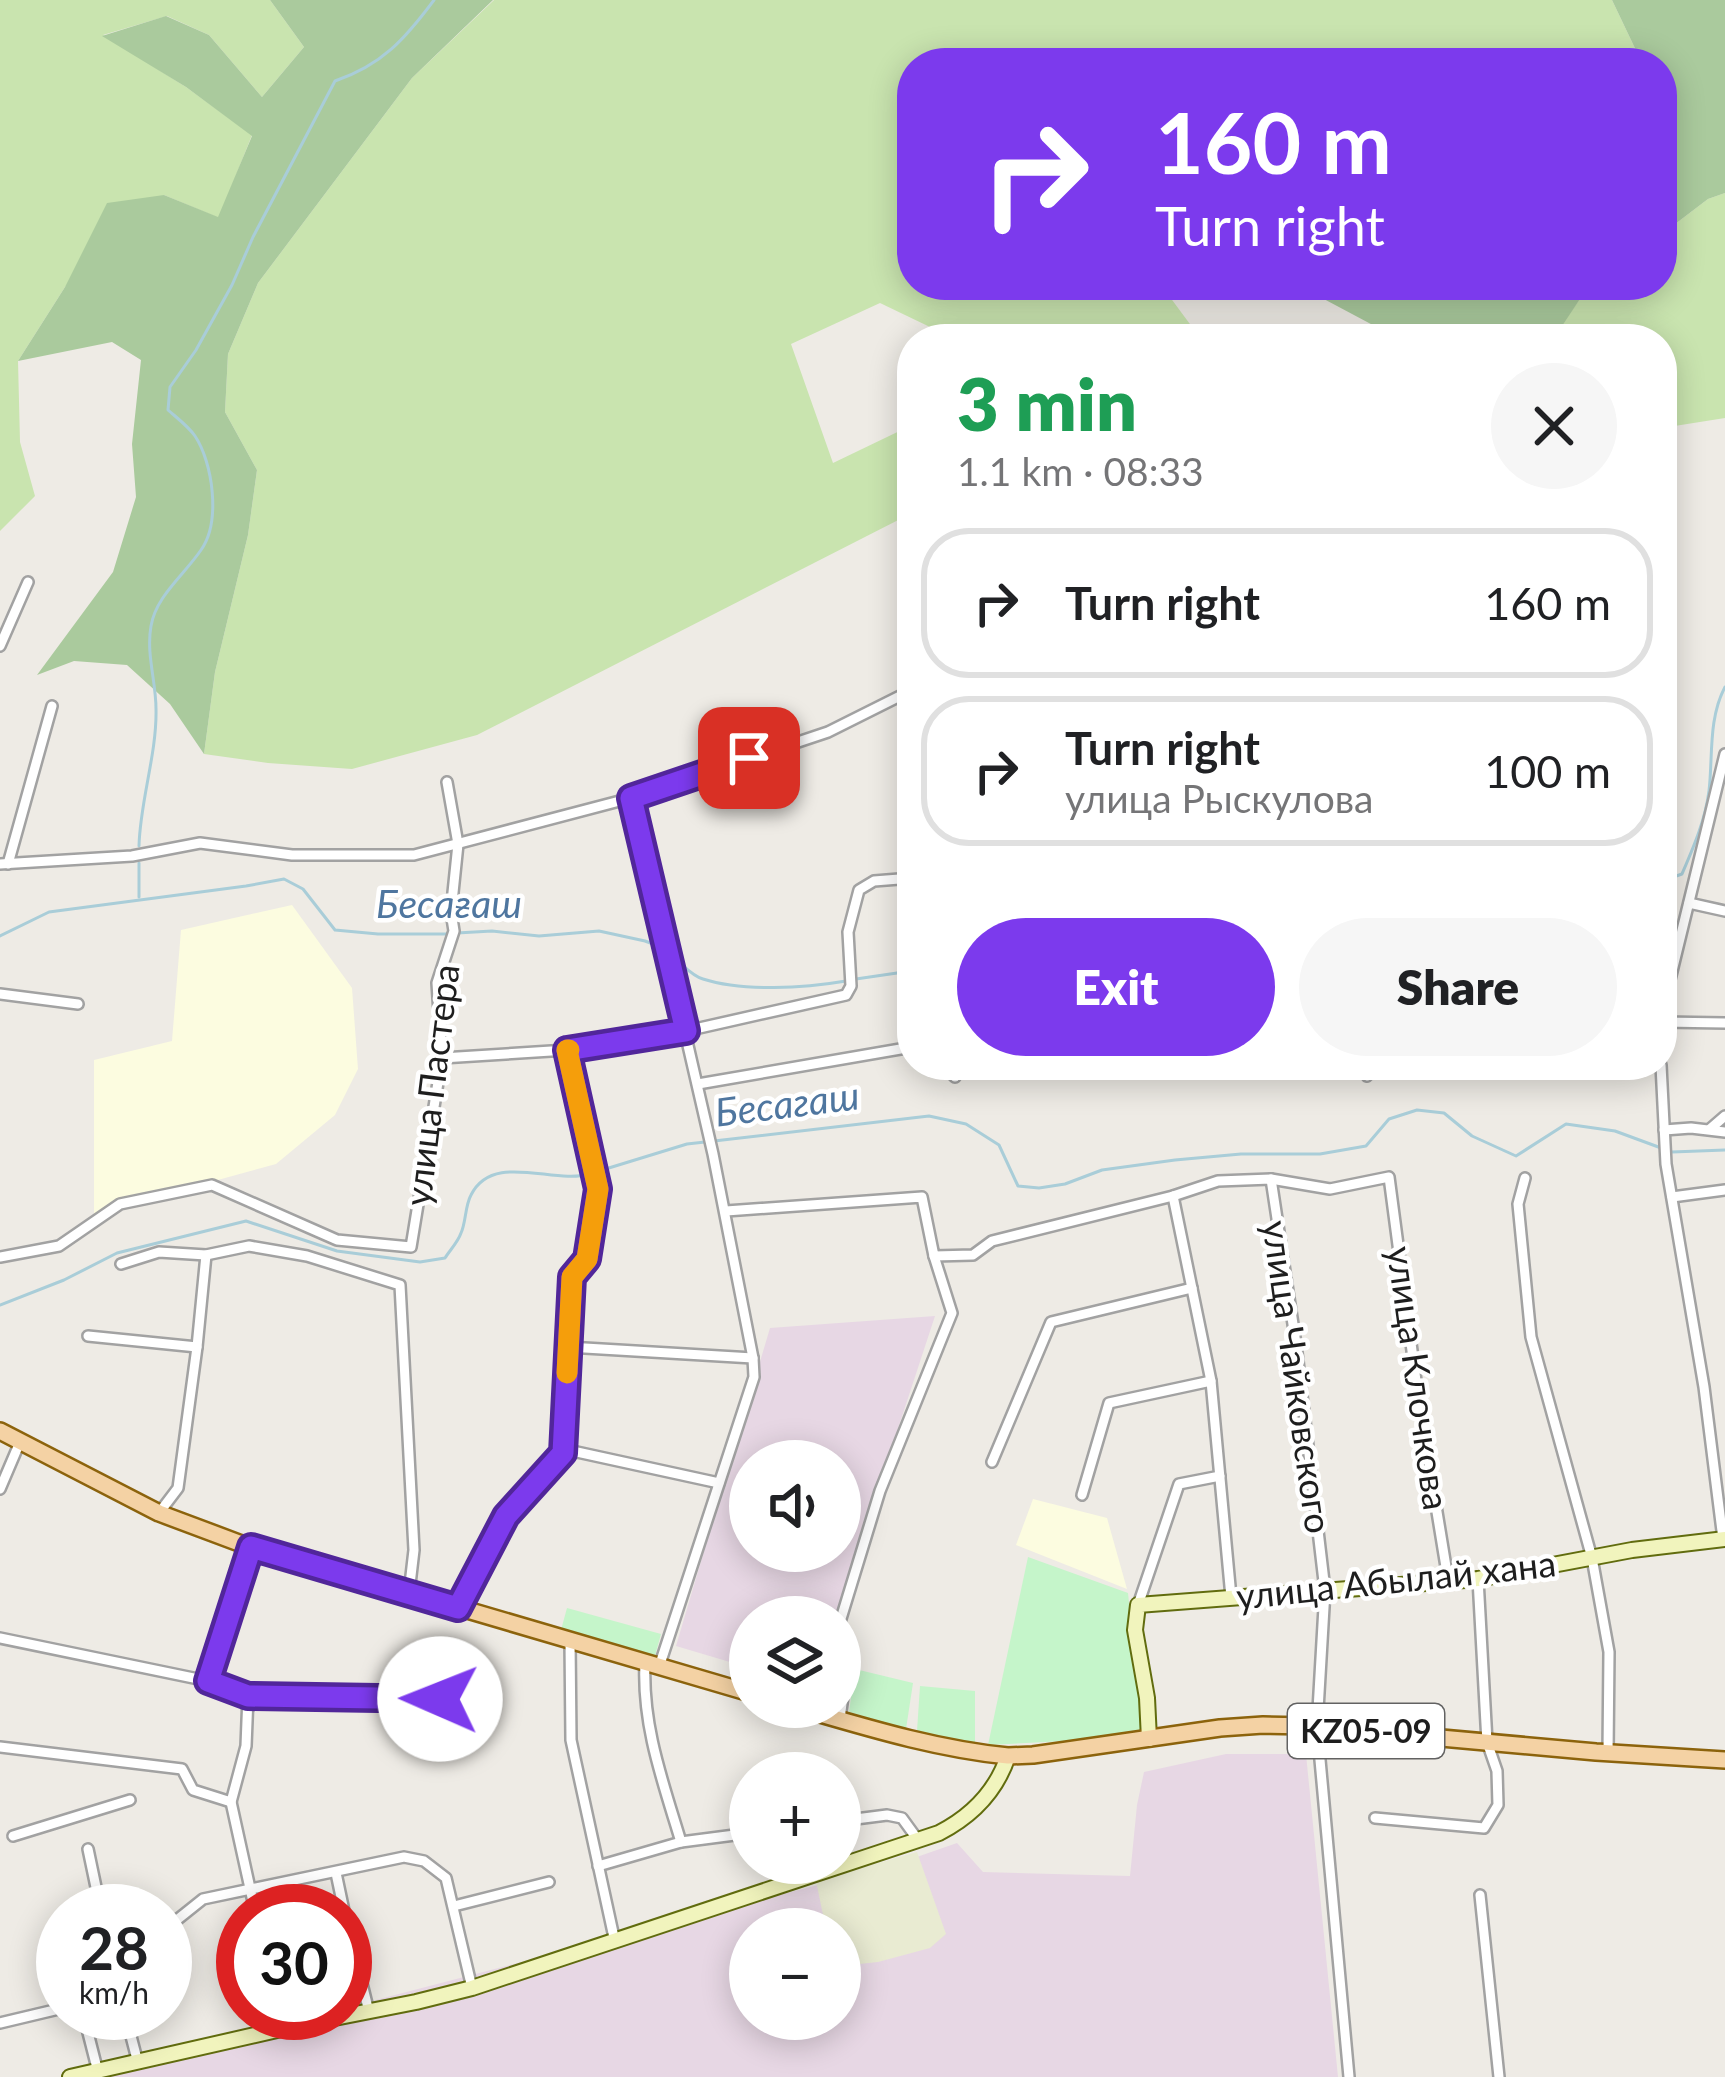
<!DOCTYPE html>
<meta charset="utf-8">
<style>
:root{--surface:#fff;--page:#f6f6f6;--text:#202124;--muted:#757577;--line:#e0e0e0;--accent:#7c3aed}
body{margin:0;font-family:Lato,sans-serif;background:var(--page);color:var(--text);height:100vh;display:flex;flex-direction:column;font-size:45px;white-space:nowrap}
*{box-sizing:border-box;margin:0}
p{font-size:39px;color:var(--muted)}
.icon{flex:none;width:66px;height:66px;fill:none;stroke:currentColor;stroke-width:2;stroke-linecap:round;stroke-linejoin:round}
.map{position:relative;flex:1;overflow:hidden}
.drawer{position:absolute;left:897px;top:324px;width:780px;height:756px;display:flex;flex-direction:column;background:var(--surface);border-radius:48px;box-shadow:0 6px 30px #0003}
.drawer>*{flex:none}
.guide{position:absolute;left:897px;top:48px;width:780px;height:252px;border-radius:48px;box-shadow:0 6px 30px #0003;background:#7c3aed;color:#fff;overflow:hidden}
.tools{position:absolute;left:729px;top:1440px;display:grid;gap:24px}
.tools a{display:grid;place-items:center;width:132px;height:132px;border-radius:50%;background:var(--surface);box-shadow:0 6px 30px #0003;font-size:60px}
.speed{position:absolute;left:36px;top:1884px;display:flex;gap:24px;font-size:60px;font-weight:700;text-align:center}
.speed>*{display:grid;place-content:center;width:156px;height:156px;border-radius:50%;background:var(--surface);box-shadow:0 6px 30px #0003;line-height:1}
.speed small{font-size:30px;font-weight:400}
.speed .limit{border:18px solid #d22;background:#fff;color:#111}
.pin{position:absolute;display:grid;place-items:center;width:102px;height:102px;color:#fff;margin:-51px;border-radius:24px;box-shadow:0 6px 18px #0006}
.me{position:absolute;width:132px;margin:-66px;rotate:271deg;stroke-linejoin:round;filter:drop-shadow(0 0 9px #0008)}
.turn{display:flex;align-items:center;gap:42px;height:252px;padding:0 60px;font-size:54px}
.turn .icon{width:156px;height:156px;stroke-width:2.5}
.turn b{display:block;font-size:84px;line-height:102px}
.round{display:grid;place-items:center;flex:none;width:126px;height:126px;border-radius:63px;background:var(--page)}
.headline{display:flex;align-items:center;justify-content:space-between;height:204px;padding:0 60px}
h1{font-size:72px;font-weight:800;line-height:90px;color:#1e9e55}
.primary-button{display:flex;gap:24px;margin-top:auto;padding:24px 60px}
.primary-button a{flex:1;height:138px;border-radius:72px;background:var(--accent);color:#fff;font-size:48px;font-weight:800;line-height:138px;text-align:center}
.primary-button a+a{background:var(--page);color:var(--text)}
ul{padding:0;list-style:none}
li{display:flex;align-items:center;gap:36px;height:150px;margin:0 24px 18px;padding:0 36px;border:6px solid var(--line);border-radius:48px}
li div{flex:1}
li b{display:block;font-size:45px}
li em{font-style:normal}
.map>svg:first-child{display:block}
.industrial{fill:#e7d7e4;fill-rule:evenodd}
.education{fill:#fcfce0}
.farmland{fill:#e9ebd2}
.grass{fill:#c9e4af}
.forest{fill:#aaca9d}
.park{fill:#c5f5ca}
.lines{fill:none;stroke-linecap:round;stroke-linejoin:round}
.stream{stroke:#a9cdd8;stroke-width:3}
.street-casing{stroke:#a2a2a2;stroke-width:14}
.secondary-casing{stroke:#616c0e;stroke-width:18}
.primary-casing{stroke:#8c630c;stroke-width:20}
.street{stroke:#fff;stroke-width:9}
.secondary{stroke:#f1f4bd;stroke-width:14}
.primary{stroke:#f4d2a4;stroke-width:15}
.route-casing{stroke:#51269a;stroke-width:30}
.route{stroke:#7c3aed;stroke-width:21}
.slow{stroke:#f59e0b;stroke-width:21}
.labels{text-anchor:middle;stroke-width:9;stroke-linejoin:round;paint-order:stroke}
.shield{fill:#fff;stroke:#626262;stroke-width:3}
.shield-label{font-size:33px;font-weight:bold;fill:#1e1e1e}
.street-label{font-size:36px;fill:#1e1e1e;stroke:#fff}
.water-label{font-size:39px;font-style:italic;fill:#4f769f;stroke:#fff}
</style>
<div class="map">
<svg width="1725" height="2077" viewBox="0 0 1725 2077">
<rect width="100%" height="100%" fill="#eeebe5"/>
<!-- industrial -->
<g class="industrial">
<path d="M 935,1316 L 836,1617 L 750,1617 L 750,1668 L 676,1646 L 770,1328 ZM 750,1461 L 840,1461 L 840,1551 L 750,1551 Z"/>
<path d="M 1226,1754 L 1306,1754 L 1338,2077 L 79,2077 L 325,2013 L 345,2013 L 345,2008 L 891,1866 L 957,1843 L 983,1872 L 1130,1876 L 1137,1805 L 1144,1772 ZM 750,1929 L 840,1929 L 840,2019 L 750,2019 Z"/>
</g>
<!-- education -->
<g class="education">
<path d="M 292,905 L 352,988 L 358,1069 L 335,1115 L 276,1164 L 94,1214 L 94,1060 L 172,1041 L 181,930 Z"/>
<path d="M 1033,1499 L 1107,1518 L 1127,1589 L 1016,1545 Z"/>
</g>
<!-- farmland -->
<path class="farmland" d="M 917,1852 L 946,1934 L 930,1948 L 878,1962 L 840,1966 L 840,1929 L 826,1929 L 816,1881 Z"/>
<!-- grass -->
<g class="grass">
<path d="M 0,0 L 270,0 L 304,47 L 262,97 L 209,35 L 167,16 L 103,35 L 186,87 L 252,135 L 219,218 L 164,195 L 65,287 L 18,361 L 20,442 L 35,496 L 0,531 Z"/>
<path d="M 494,0 L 1612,0 L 1642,63 L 1162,63 L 1073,49 L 1085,63 L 912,63 L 912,285 L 1161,285 L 1201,339 L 955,339 L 880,303 L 791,344 L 833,463 L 912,425 L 912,513 L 477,735 L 352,769 L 268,763 L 204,754 L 215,672 L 248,535 L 257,470 L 225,412 L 228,354 L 258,283 L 412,78 Z"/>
<path d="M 1725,193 L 1725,418 L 1662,428 L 1662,339 L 1551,339 L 1580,299 L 1597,285 L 1662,285 L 1662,234 L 1708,199 Z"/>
</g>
<!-- forest -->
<g class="forest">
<path d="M 270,0 L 493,0 L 412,78 L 258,283 L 228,354 L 225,412 L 257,470 L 248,535 L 215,672 L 204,754 L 170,704 L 127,665 L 74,661 L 37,675 L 113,572 L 136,497 L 132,444 L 141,360 L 112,342 L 18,361 L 65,287 L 107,203 L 164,195 L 218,217 L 252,136 L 186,87 L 102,36 L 166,16 L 209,35 L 262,97 L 304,47 Z"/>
<path d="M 1612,0 L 1725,0 L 1725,193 L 1708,199 L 1662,234 L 1662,149 L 1667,145 L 1662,127 L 1662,63 L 1642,63 Z"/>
<path d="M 1288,285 L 1597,285 L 1580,299 L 1560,329 L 1478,339 L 1399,339 L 1322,298 Z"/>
</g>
<!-- park -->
<g class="park">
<path d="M 1028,1557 L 1128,1593 L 1143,1737 L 988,1745 Z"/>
<path d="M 567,1608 L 661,1634 L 655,1656 L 561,1630 Z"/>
<path d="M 855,1669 L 913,1683 L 906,1729 L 849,1712 Z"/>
<path d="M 920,1686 L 975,1691 L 975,1745 L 917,1731 Z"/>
</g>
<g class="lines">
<!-- stream -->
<g class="stream">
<path d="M 139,846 C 140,801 157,754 156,709 C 156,681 146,654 151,626 C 156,596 184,575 201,550 C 221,522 213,463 195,436 C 188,426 177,418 168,410 L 170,387 L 196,350 L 232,285 L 253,237 L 335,81 C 382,65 405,39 434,0"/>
<path d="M 1662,881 L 1682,874 C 1694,846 1705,821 1709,791 C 1713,757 1708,719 1725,687"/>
<path d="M 139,897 L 139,863"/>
<path d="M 457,933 L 492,931 L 539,936 L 599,931 L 645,941 L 661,947"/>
<path d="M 0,936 L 49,912 L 246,886 L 284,879 L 303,889 L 335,930 L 378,934 L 448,934"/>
<path d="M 673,957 C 682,964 692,976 703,979 C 743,992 805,988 846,981"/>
<path d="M 856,979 L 897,973 L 912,966"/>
<path d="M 714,1141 L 929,1116 L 966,1124 L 999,1145 L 1018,1186 L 1039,1188 L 1065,1184 L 1102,1170 L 1175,1160 L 1241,1154 L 1320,1154 L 1366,1146 L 1389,1119 L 1417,1110 L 1444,1113 L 1472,1136 L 1516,1156 L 1566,1124 L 1615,1131 L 1672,1152 L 1725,1150"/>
<path d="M 599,1171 L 687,1144 L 705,1142"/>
<path d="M 0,1305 L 64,1280 L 117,1253 L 246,1221 L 337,1251 L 420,1262 L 445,1258 C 450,1250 458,1242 461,1233 C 466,1222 465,1206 471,1195 C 493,1151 554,1185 589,1174"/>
</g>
<!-- street casing -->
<g class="street-casing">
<g id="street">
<path d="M 0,646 L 28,582"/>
<path d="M 631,798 L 713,1154 L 753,1358 L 754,1377 L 659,1667"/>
<path d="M 0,864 L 132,856 L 200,843 L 292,855 L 414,855 L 631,798 L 828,732 L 912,690"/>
<path d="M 8,864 L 52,706"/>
<path d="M 1689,903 L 1725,911"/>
<path d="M 0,994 L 78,1004"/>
<path d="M 1663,1022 L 1725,1023"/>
<path d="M 1662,1033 L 1666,996 L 1725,754"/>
<path d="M 442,1058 L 567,1050 L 686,1031 L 846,995 L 851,986 L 848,932 L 859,890 L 874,881 L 912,878"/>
<path d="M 943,1065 L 955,1077"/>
<path d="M 1661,1065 L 1666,1164 L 1704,1387 L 1723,1539"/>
<path d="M 1367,1076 L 1370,1065"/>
<path d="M 698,1084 L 912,1047"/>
<path d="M 1710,1129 L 1725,1116"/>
<path d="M 1664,1130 L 1691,1128 L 1725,1132"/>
<path d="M 1525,1178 L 1518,1204 L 1531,1337 L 1592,1558 L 1609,1652 L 1608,1753"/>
<path d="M 1271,1179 L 1296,1344 L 1325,1590 L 1317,1727 L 1349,2077"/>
<path d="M 1173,1196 L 1211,1381 L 1231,1597"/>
<path d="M 1672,1197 L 1725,1190"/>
<path d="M 726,1211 L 922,1197 L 934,1256 L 973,1255 L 992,1241 L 1173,1196 L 1218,1181 L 1271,1179 L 1330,1189 L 1389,1177 L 1418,1396 L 1448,1579"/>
<path d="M 0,1257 L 59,1246 L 120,1204 L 212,1185 L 337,1240 L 411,1247 L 442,1058 L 437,983 L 454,931 L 451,912 L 458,844 L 447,782"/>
<path d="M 121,1264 L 159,1252 L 206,1255 L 249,1246 L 307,1256 L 400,1285 L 414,1550 L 409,1593"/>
<path d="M 88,1336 L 197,1347"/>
<path d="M 568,1347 L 753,1358"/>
<path d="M 563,1453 L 577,1452 L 719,1483"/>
<path d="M 992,1462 L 1051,1322 L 1192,1288"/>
<path d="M 0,1489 L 20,1442"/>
<path d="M 1082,1495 L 1109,1403 L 1211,1381"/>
<path d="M 159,1513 L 178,1488 L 197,1347 L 206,1255"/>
<path d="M 1138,1605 L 1179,1484 L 1220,1476"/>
<path d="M 458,1608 L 506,1516 L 563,1453 L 572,1277 L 587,1259 L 599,1189 L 567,1050"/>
<path d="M 840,1622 L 880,1491 L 952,1313 L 934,1256"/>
<path d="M 0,1638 L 208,1681 L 248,1696 L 454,1700 L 466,1709 L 472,1720"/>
<path d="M 570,1641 L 571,1740 L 615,1942"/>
<path d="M 645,1663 C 642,1726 663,1782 681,1842"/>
<path d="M 208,1681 L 251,1547"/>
<path d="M 840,1719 L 848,1657 L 840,1651"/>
<path d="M 0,1747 L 182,1769 L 193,1790 L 231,1802 L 246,1746 L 248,1696"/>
<path d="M 231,1802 L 255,1911"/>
<path d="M 1375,1818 L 1484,1828 L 1498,1805 L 1497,1771 L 1487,1742 L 1478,1579"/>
<path d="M 840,1821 L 887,1815 L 902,1818 L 918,1840"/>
<path d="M 13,1836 L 130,1800"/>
<path d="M 88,1849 L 101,1911"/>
<path d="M 598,1866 L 681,1842 L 750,1833"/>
<path d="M 336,1873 L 344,1911"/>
<path d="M 1480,1895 L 1499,2077"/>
<path d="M 454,1906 L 549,1882"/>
<path d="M 345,1914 L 369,2012"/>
<path d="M 165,1922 L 178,1919 L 203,1899 L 404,1857 L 424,1861 L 446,1878 L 472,1988"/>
<path d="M 83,2013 L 98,2072"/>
<path d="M 125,2013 L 138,2063"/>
<path d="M 0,2023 L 63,2008"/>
</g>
</g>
<!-- secondary casing -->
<g class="secondary-casing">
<g id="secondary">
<path d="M 1149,1739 L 1147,1698 L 1135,1630 L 1138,1605 L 1478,1579 L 1632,1550 L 1725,1539"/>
<path d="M 70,2077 L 299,2025 L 416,2002 L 472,1988 L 939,1833 C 972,1816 996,1792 1008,1756"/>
</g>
</g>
<!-- primary casing -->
<g class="primary-casing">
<g id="primary">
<path d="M 0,1431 L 159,1513 L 239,1543 L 750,1693"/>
<path d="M 796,1707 C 865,1727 936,1749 1008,1756 L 1033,1755 L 1220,1728 L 1263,1725 L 1309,1726 L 1596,1752 L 1725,1760"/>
</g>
</g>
<!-- street -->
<use href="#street" class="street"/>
<!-- secondary -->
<use href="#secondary" class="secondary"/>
<!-- primary -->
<use href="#primary" class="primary"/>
</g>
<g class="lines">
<!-- route casing -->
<g class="route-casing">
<path id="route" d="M 440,1699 L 248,1696 L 208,1681 L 251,1547 L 458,1608 L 506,1516 L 563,1453 L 572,1277 L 587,1259 L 598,1189 L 567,1050 L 686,1031 L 631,798 L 749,758"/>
</g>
<!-- route -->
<use href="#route" class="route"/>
<!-- slow -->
<path class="slow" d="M 567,1373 L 572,1277 L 587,1259 L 598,1189 L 567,1050 L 569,1050"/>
</g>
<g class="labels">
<!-- shield labels -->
<rect class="shield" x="1288" y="1704" width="156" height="54" rx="9"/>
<g class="shield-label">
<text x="1366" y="1743">KZ05-09</text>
</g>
<!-- street labels -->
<g class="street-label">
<text transform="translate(432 1085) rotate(-83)" y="13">улица Пастера</text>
<text transform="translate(1297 1377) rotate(82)" y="13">улица Чайковского</text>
<text transform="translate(1418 1378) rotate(82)" y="13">улица Клочкова</text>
<text transform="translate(1396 1580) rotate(-6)" y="13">улица Абылай хана</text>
</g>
<!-- water labels -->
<g class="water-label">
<text x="449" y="918">Бесағаш</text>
<text transform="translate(787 1104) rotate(-7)" y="14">Бесагаш</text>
</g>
</g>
</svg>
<div class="tools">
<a><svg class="icon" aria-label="sound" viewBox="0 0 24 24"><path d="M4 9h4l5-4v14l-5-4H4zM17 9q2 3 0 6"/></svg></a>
<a><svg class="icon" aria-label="layers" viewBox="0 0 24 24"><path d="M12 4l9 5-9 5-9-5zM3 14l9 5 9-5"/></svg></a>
<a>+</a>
<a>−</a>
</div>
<div class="speed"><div>28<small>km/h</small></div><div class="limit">30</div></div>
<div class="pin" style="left:749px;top:758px;background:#d93025"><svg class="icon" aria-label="arrive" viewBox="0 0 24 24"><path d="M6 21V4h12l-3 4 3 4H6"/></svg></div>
<svg class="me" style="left:440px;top:1699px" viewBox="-20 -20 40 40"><circle r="19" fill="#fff"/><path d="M0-13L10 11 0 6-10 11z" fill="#7c3aed"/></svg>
<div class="guide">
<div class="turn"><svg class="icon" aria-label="right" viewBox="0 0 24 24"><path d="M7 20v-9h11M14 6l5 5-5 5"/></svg><div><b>160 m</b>Turn right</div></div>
</div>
<section class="drawer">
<div class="headline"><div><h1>3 min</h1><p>1.1 km · 08:33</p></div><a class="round"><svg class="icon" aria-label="close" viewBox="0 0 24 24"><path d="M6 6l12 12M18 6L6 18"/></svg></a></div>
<ul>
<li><svg class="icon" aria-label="right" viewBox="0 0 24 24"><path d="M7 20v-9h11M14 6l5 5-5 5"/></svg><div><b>Turn right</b></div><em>160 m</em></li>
<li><svg class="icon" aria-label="right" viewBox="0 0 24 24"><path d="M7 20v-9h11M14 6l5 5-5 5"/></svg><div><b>Turn right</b><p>улица Рыскулова</p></div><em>100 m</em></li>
</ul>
<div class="primary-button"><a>Exit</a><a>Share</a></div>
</section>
</div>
